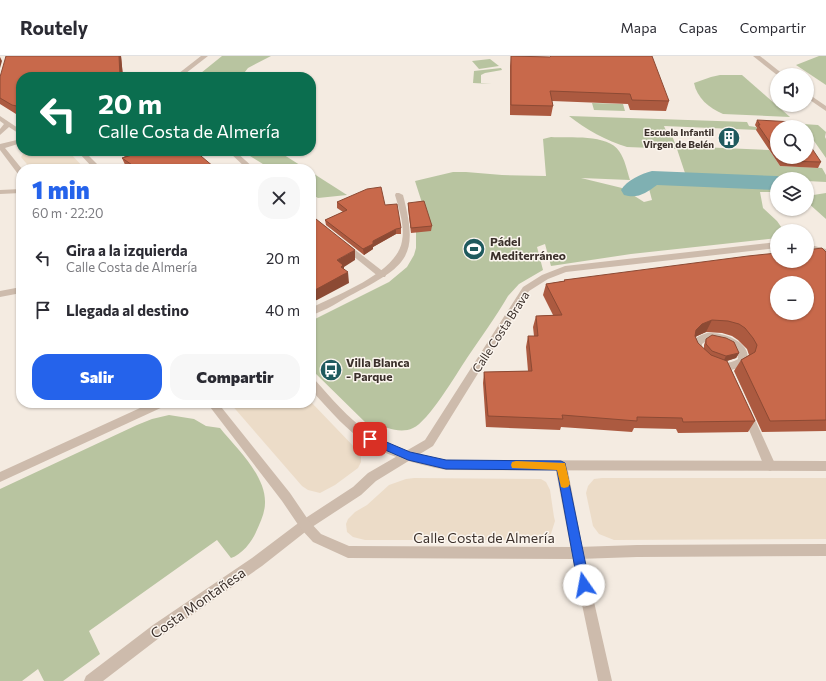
<!DOCTYPE html>
<html lang="es">
<meta charset="utf-8">
<style>
:root{--surface:#fff;--page:#f7f7f7;--text:#2b2b33;--muted:#7c7c81;--line:#e1e1e2;--accent:#2563eb}
body{margin:0;font-family:Commissioner,sans-serif;background:var(--page);color:var(--text);height:100vh;display:flex;flex-direction:column;font-size:15px;white-space:nowrap}
*{box-sizing:border-box;margin:0}
p{font-size:13px;color:var(--muted)}
.icon{flex:none;width:22px;height:22px;fill:none;stroke:currentColor;stroke-width:2;stroke-linecap:round;stroke-linejoin:round}
.map{position:relative;flex:1;overflow:hidden}
.side{position:absolute;left:16px;top:108px;width:300px;height:244px;display:flex;flex-direction:column;background:var(--surface);border-radius:16px;box-shadow:0 1px 3px #0004}
.side>*{flex:none}
.hud{position:absolute;left:16px;top:16px;width:300px;height:84px;border-radius:16px;box-shadow:0 1px 3px #0004;background:#0b6e4f;color:#fff;overflow:hidden}
.fabs{position:absolute;left:770px;top:12px;display:grid;gap:8px}
.fabs a{display:grid;place-items:center;width:44px;height:44px;border-radius:50%;background:var(--surface);box-shadow:0 1px 3px #0004;font-size:20px}
.pin{position:absolute;display:grid;place-items:center;width:34px;height:34px;color:#fff;margin:-17px;border-radius:8px;box-shadow:0 2px 6px #0006}
.me{position:absolute;width:44px;margin:-22px;rotate:348deg;stroke-linejoin:round;filter:drop-shadow(0 0 3px #0008)}
.turn{display:flex;align-items:center;gap:14px;height:84px;padding:0 16px;font-size:18px}
.turn .icon{width:52px;height:52px;stroke-width:2.5}
.turn b{display:block;font-size:28px;line-height:34px}
.round{display:grid;place-items:center;flex:none;width:42px;height:42px;border-radius:16px;background:var(--page)}
.overview{display:flex;align-items:center;justify-content:space-between;height:68px;padding:0 16px}
h1{font-size:24px;font-weight:800;line-height:30px;color:var(--accent)}
.action{display:flex;gap:8px;margin-top:auto;padding:8px 16px}
.action a{flex:1;height:46px;border-radius:16px;background:var(--accent);color:#fff;font-size:16px;font-weight:800;line-height:46px;text-align:center}
.action a+a{background:var(--page);color:var(--text)}
ul{padding:0;list-style:none}
li{display:flex;align-items:center;gap:12px;height:52px;padding:0 16px}
li div{flex:1}
li b{display:block;font-size:15px}
li em{font-style:normal}
header{display:flex;align-items:center;gap:24px;box-sizing:border-box;height:56px;padding:0 20px;background:var(--surface);border-bottom:1px solid var(--line)}
header strong{font-size:19px}
nav{display:flex;gap:22px;margin-inline-start:auto;font-size:14px}
.map>svg:first-child{display:block}
.green{fill:#b8c4a0}
.plaza{fill:#ecdcc8}
.lines{fill:none;stroke-linecap:round;stroke-linejoin:round}
.canal{fill:#7fb0b2;fill-rule:evenodd}
.pedestrian{fill:#cdbbac;fill-rule:evenodd}
.minor{fill:#cdbbac;fill-rule:evenodd}
.tertiary{fill:#cdbbac;fill-rule:evenodd}
.wall{fill:#ac5a40}
.shaded-wall{fill:#8c4a34}
.building{fill:#c8694b;stroke:#8c4a34;fill-rule:evenodd}
.route{fill:#2563eb;stroke:#184099}
.slow{fill:#f59e0b}
.labels{text-anchor:middle;stroke-width:3;stroke-linejoin:round;paint-order:stroke}
.far-poi-label{font-size:10px;font-weight:bold;fill:#3b302b;stroke:#fbf5ee;text-anchor:end}
.poi-label{font-size:12px;font-weight:bold;fill:#3b302b;stroke:#fbf5ee;text-anchor:start}
.street-label{font-size:12px;fill:#3b302b;stroke:#fbf5ee}
.near-street-label{font-size:14px;fill:#3b302b;stroke:#fbf5ee}
</style>
<header>
<strong>Routely</strong>
<nav><a>Mapa</a><a>Capas</a><a>Compartir</a></nav>
</header>
<div class="map">
<svg width="826" height="625" viewBox="0 0 826 625">
<rect width="100%" height="100%" fill="#f4ebe1"/>
<!-- green -->
<g class="green">
<path d="M 222,0 L 271,0 L 248,12 L 241,21 L 196,21 Z"/>
<path d="M 819,0 L 826,0 L 826,29 L 796,9 Z"/>
<path d="M 490,3 L 499,10 L 479,13 L 472,5 Z"/>
<path d="M 501,12 L 502,14 L 485,17 L 481,19 L 481,27 L 492,28 L 473,27 L 474,15 Z"/>
<path d="M 720,19 L 742,19 L 790,61 L 723,58 C 709,52 697,42 694,27 L 711,21 Z"/>
<path d="M 592,47 L 623,48 L 625,55 L 594,54 Z"/>
<path d="M 569,60 L 747,66 L 749,70 L 756,71 L 758,74 L 664,70 L 667,77 L 671,77 L 676,90 L 769,94 L 780,110 L 822,112 L 826,119 L 826,126 L 807,125 L 807,123 L 777,124 L 686,120 L 677,93 L 627,91 C 607,85 585,73 569,60 Z"/>
<path d="M 803,68 L 818,69 L 826,76 L 825,81 L 826,83 L 826,102 L 807,75 L 807,71 L 805,71 Z"/>
<path d="M 551,81 C 569,82 608,78 619,95 C 625,103 627,115 630,124 L 581,122 L 622,132 L 644,146 L 652,144 L 648,129 L 655,125 L 777,131 L 777,136 L 760,136 L 763,152 L 777,165 L 784,175 L 777,175 L 777,182 L 631,198 L 551,210 L 545,188 L 537,191 L 543,214 L 519,228 L 508,240 C 496,261 481,281 467,302 C 457,317 428,366 413,372 C 401,378 386,372 375,367 L 368,369 L 311,313 L 311,265 L 389,226 L 407,211 L 414,199 L 416,192 L 416,176 L 423,150 L 415,125 L 453,116 L 466,116 L 502,119 L 546,120 L 543,83 Z"/>
<path d="M 242,95 L 278,95 L 306,113 L 271,113 Z"/>
<path d="M 311,116 L 347,139 L 318,142 L 311,138 Z"/>
<path d="M 826,137 L 826,163 L 807,146 L 807,140 Z"/>
<path d="M 169,359 L 194,363 L 206,370 L 220,372 C 236,392 266,419 265,447 C 265,457 260,467 256,476 C 252,486 241,499 231,502 L 217,484 L 89,575 L 100,598 L 63,625 L 44,625 L 38,613 L 22,625 L 0,625 L 0,433 L 137,369 L 152,363 Z"/>
</g>
<!-- plaza -->
<g class="plaza">
<path d="M 25,95 L 68,95 L 85,113 L 31,113 L 21,101 Z"/>
<path d="M 311,346 L 359,396 L 361,401 L 361,406 L 358,412 L 335,429 L 320,437 L 308,434 L 302,430 L 230,347 Z"/>
<path d="M 414,422 L 541,423 L 546,426 L 550,434 L 554,461 L 555,465 L 549,484 L 365,484 L 353,481 L 347,476 L 346,468 L 348,463 L 355,456 L 367,449 L 389,429 L 406,423 Z"/>
<path d="M 602,422 L 826,422 L 826,483 L 614,484 L 599,478 L 593,470 L 586,437 L 588,430 L 594,423 Z"/>
</g>
<g class="lines">
<!-- canal -->
<path class="canal" d="M 652,115 L 777,120 L 786,123 L 777,123 L 777,134 L 657,129 C 646,137 638,143 624,139 L 621,134 C 627,124 641,118 652,115 Z"/>
<!-- pedestrian -->
<g class="pedestrian">
<path d="M 228,95 L 235,95 L 255,113 L 247,113 Z"/>
<path d="M 311,160 L 327,171 L 327,175 L 321,175 L 311,166 Z"/>
<path d="M 345,186 L 385,217 L 386,219 L 385,221 L 379,221 L 342,191 L 341,189 Z"/>
<path d="M 707,277 C 716,277 726,278 734,283 C 749,290 755,308 735,313 C 706,321 670,287 707,277 ZM 709,283 C 722,284 737,288 738,303 C 726,311 708,307 702,294 L 702,288 Z"/>
<path d="M 747,353 L 751,354 L 752,357 L 776,410 L 774,413 L 770,415 L 766,413 L 764,410 L 742,357 L 743,354 Z"/>
</g>
<!-- minor -->
<g class="minor">
<path d="M 21,133 L 21,137 L 0,138 L 0,134 Z"/>
<path d="M 396,137 L 399,137 L 403,139 C 419,200 408,209 355,237 C 341,244 326,255 311,259 L 311,252 C 338,238 397,217 402,185 C 405,170 399,153 395,139 Z"/>
<path d="M 777,186 L 777,192 L 566,216 L 548,223 L 529,235 L 433,390 L 376,425 L 361,439 L 309,473 L 262,510 L 163,579 L 103,625 L 84,625 L 86,620 L 153,569 L 252,502 L 301,465 L 353,431 L 368,417 L 425,384 L 523,231 L 542,219 L 565,210 Z"/>
<path d="M 807,188 L 826,193 L 826,199 L 807,194 Z"/>
<path d="M 21,231 L 21,237 L 0,241 L 0,235 Z"/>
<path d="M 151,347 L 166,347 L 165,350 L 0,426 L 0,416 Z"/>
<path d="M 561,405 L 565,407 L 567,410 L 587,515 L 612,625 L 598,625 L 575,515 L 555,410 L 557,407 Z"/>
</g>
<!-- tertiary -->
<g class="tertiary">
<path d="M 201,0 L 208,0 L 181,21 L 174,21 Z"/>
<path d="M 753,0 L 760,0 L 784,19 L 777,19 Z"/>
<path d="M 807,37 L 826,50 L 826,55 L 807,42 Z"/>
<path d="M 0,60 L 21,74 L 21,79 L 9,71 L 0,79 L 0,73 L 4,68 L 0,65 Z"/>
<path d="M 21,83 L 21,87 L 5,92 L 22,113 L 21,113 L 21,118 L 18,118 L 0,94 L 0,88 Z"/>
<path d="M 77,95 L 84,95 L 102,113 L 94,113 Z"/>
<path d="M 311,323 L 315,324 C 331,342 348,362 368,376 C 391,392 419,399 446,404 L 826,405 L 826,415 L 446,414 C 416,408 384,400 359,382 C 341,368 326,350 311,334 Z"/>
<path d="M 207,347 L 218,347 L 290,437 L 309,465 L 321,478 L 349,490 L 578,491 L 637,489 L 826,488 L 826,500 L 637,501 L 578,503 L 348,502 L 313,486 L 301,473 L 282,445 Z"/>
</g>
</g>
<!-- wall -->
<g class="wall">
<path d="M 121,0 L 123,21 L 21,21 L 21,59 L 16,58 L 0,48 L 0,21 Z"/>
<path d="M 511,0 L 550,1 L 669,45 L 666,55 L 630,54 L 628,48 L 552,45 L 553,50 L 551,60 L 510,59 L 510,10 Z"/>
<path d="M 757,64 L 777,71 L 777,101 L 807,101 L 821,106 L 818,112 L 780,110 L 756,74 L 757,72 L 755,69 Z"/>
<path d="M 118,95 L 195,95 L 215,113 L 128,113 L 126,111 L 122,102 L 125,101 Z"/>
<path d="M 337,146 L 401,172 L 401,178 L 396,178 L 373,191 L 373,193 L 364,199 L 326,169 L 325,164 L 343,156 L 337,152 Z"/>
<path d="M 408,147 L 432,170 L 431,175 L 411,177 L 408,152 Z"/>
<path d="M 826,196 L 826,375 L 762,376 L 734,315 L 741,304 L 749,299 L 747,293 L 738,284 L 732,280 L 722,277 L 706,276 L 697,280 L 695,281 L 698,287 L 704,293 L 704,289 L 706,283 L 739,297 L 736,302 L 727,305 L 755,365 L 748,376 L 678,377 L 676,373 L 634,372 L 632,376 L 561,371 L 560,374 L 486,371 L 483,327 L 484,316 L 528,315 L 526,291 L 528,280 L 534,280 L 533,271 L 536,260 L 553,259 L 543,239 L 546,228 L 564,225 L 564,224 Z"/>
</g>
<!-- shaded-wall -->
<g class="shaded-wall">
<path d="M 119,0 L 121,0 L 123,21 L 120,21 Z"/>
<path d="M 0,1 L 2,5 L 0,12 Z"/>
<path d="M 214,111 L 215,113 L 210,113 Z"/>
<path d="M 396,173 L 396,178 L 373,191 L 373,193 L 364,199 L 363,193 L 373,185 Z"/>
<path d="M 355,194 L 355,204 L 344,211 L 344,218 L 348,216 L 349,227 L 317,244 L 311,246 L 311,235 L 337,204 Z"/>
<path d="M 712,264 L 706,276 L 697,280 L 691,285 L 696,274 L 702,268 Z"/>
<path d="M 739,297 L 736,302 L 723,306 L 726,300 Z"/>
</g>
<!-- building -->
<g class="building">
<path d="M 6,0 L 119,0 L 120,21 L 21,21 L 21,51 L 12,49 L 0,42 L 0,21 Z"/>
<path d="M 511,0 L 550,1 L 551,0 L 652,0 L 669,45 L 632,44 L 630,38 L 550,35 L 553,50 L 511,49 Z"/>
<path d="M 757,64 L 794,66 L 798,71 L 777,71 L 777,97 L 758,69 L 760,69 Z"/>
<path d="M 807,85 L 821,106 L 782,105 L 780,101 L 807,101 Z"/>
<path d="M 126,95 L 195,95 L 214,111 L 210,113 L 138,113 L 122,102 L 132,99 Z"/>
<path d="M 381,131 L 385,149 L 397,148 L 401,172 L 396,173 L 373,185 L 373,188 L 363,193 L 325,164 L 347,154 L 337,146 L 367,133 Z"/>
<path d="M 424,145 L 432,170 L 411,172 L 408,147 Z"/>
<path d="M 316,163 L 355,194 L 337,204 L 343,209 L 341,211 L 348,216 L 315,234 L 311,235 L 311,166 Z"/>
<path d="M 822,192 L 826,196 L 826,364 L 770,365 L 741,304 L 755,296 L 757,289 L 753,282 L 745,272 L 739,268 L 728,265 L 712,264 L 702,268 L 696,274 L 695,280 L 698,287 L 711,299 L 727,305 L 755,365 L 683,366 L 682,362 L 637,361 L 637,365 L 562,359 L 563,363 L 488,360 L 484,316 L 532,315 L 528,280 L 538,280 L 536,260 L 562,259 L 546,228 L 565,225 L 564,224 L 748,200 L 777,197 L 777,205 L 807,205 L 807,194 ZM 777,227 L 807,227 L 807,257 L 777,257 Z"/>
<path d="M 712,279 L 726,282 L 734,286 L 739,297 L 726,300 L 712,295 L 706,288 L 706,283 Z"/>
</g>
<!-- route -->
<path class="route" d="M 370,379 L 410,396 L 446,404 L 561,405 L 565,407 L 590,529 L 588,533 L 584,534 L 580,533 L 578,529 L 557,414 L 446,413 L 408,404 L 367,386 L 365,383 L 367,380 Z"/>
<!-- slow -->
<path class="slow" d="M 516,405 L 565,407 L 570,428 L 568,431 L 564,432 L 561,431 L 557,414 L 512,412 L 511,409 L 512,406 Z"/>
<!-- icons -->
<defs>
<g id="building-disc" transform="scale(1.15)"><circle r="9.5" fill="#1f5a5e" stroke="#fbf5ee"/><path d="M-4-6H4V6H1V3H-1V6H-4ZM-2.5-4.3h1.7v1.8h-1.7ZM.8-4.3h1.7v1.8H.8ZM-2.5-1h1.7V.8h-1.7ZM.8-1h1.7V.8H.8Z" fill="#fff"/></g>
<g id="stadium-disc" transform="scale(1.15)"><circle r="9.5" fill="#1f5a5e" stroke="#fbf5ee"/><path d="M0-5a6.5 5 0 1 0 0 10a6.5 5 0 1 0 0-10ZM-3.5-1.8h7v3.6h-7Z" fill="#fff"/></g>
<g id="bus-disc" transform="scale(1.15)"><circle r="9.5" fill="#1f5a5e" stroke="#fbf5ee"/><path d="M-5-6H5V4H4V6H2V4H-2V6H-4V4H-5ZM-3.5-4V0h7V-4ZM-3.5 1.2v1.5H-2V1.2ZM2 1.2v1.5H3.5V1.2Z" fill="#fff"/></g>
</defs>
<g fill-rule="evenodd">
<use href="#building-disc" x="729" y="82"/>
<use href="#stadium-disc" x="474" y="193"/>
<use href="#bus-disc" x="331" y="314"/>
</g>
<g class="labels">
<!-- far-poi labels -->
<g class="far-poi-label">
<text x="714" y="80">Escuela Infantil<tspan x="714" dy="12">Virgen de Belén</tspan></text>
</g>
<!-- poi labels -->
<g class="poi-label">
<text x="490" y="190">Pádel<tspan x="490" dy="14">Mediterráneo</tspan></text>
<text x="346" y="311">Villa Blanca<tspan x="346" dy="14">- Parque</tspan></text>
</g>
<!-- street labels -->
<g class="street-label">
<text transform="translate(501 276) rotate(-57)" y="4">Calle Costa Brava</text>
</g>
<!-- near-street labels -->
<g class="near-street-label">
<text x="484" y="487">Calle Costa de Almería</text>
<text transform="translate(198 547) rotate(-35)" y="5">Costa Montañesa</text>
</g>
</g>
</svg>
<div class="fabs">
<a><svg class="icon" aria-label="sound" viewBox="0 0 24 24"><path d="M4 9h4l5-4v14l-5-4H4zM17 9q2 3 0 6"/></svg></a>
<a><svg class="icon" aria-label="search" viewBox="0 0 24 24"><circle cx="10" cy="10" r="6"/><path d="M15 15l6 6"/></svg></a>
<a><svg class="icon" aria-label="layers" viewBox="0 0 24 24"><path d="M12 4l9 5-9 5-9-5zM3 14l9 5 9-5"/></svg></a>
<a>+</a>
<a>−</a>
</div>
<div class="pin" style="left:370px;top:383px;background:#d93025"><svg class="icon" aria-label="arrive" viewBox="0 0 24 24"><path d="M6 21V4h12l-3 4 3 4H6"/></svg></div>
<svg class="me" style="left:584px;top:529px" viewBox="-20 -20 40 40"><circle r="19" fill="#fff"/><path d="M0-13L10 11 0 6-10 11z" fill="#2563eb"/></svg>
<div class="hud">
<div class="turn"><svg class="icon" aria-label="left" viewBox="0 0 24 24"><path d="M17 20v-9H6M10 6l-5 5 5 5"/></svg><div><b>20 m</b>Calle Costa de Almería</div></div>
</div>
<section class="side">
<div class="overview"><div><h1>1 min</h1><p>60 m · 22:20</p></div><a class="round"><svg class="icon" aria-label="close" viewBox="0 0 24 24"><path d="M6 6l12 12M18 6L6 18"/></svg></a></div>
<ul>
<li><svg class="icon" aria-label="left" viewBox="0 0 24 24"><path d="M17 20v-9H6M10 6l-5 5 5 5"/></svg><div><b>Gira a la izquierda</b><p>Calle Costa de Almería</p></div><em>20 m</em></li>
<li><svg class="icon" aria-label="arrive" viewBox="0 0 24 24"><path d="M6 21V4h12l-3 4 3 4H6"/></svg><div><b>Llegada al destino</b></div><em>40 m</em></li>
</ul>
<div class="action"><a>Salir</a><a>Compartir</a></div>
</section>
</div>
